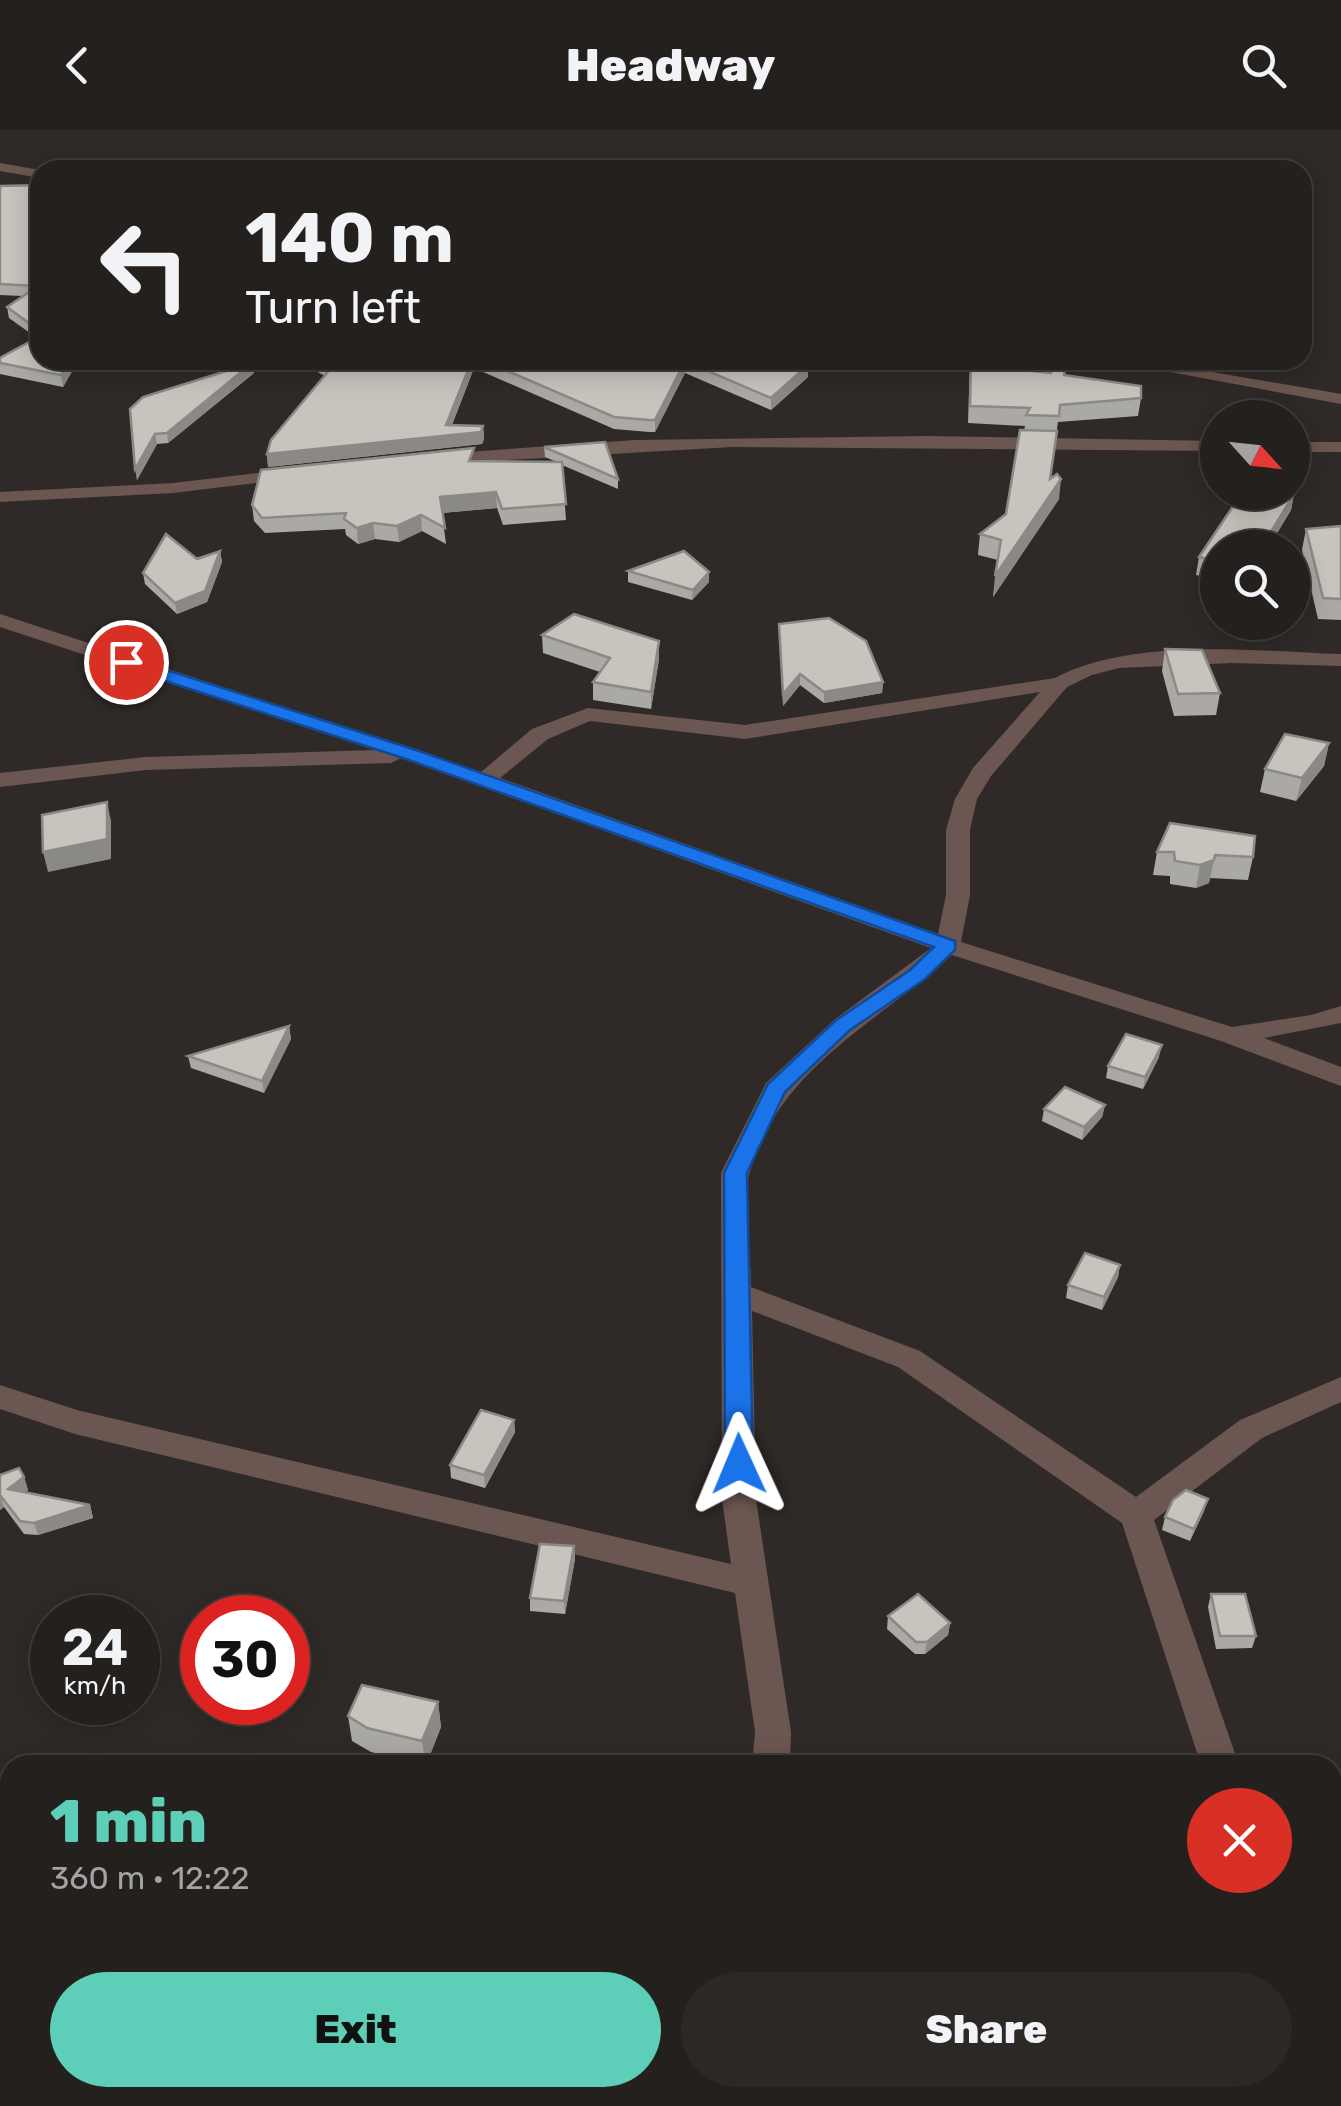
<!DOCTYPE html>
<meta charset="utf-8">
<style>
:root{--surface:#23201d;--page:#2b2826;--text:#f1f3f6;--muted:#a3a3a4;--line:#403e3b;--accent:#5dceb8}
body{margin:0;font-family:Rubik,sans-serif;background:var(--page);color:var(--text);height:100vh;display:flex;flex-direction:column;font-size:38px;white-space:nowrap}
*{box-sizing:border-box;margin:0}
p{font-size:32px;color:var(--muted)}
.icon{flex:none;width:55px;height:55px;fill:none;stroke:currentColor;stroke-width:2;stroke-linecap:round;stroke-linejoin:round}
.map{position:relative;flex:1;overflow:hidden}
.side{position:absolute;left:0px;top:1625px;width:1342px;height:352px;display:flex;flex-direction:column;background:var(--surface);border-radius:30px 30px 0 0;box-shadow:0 5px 25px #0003,0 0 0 2px var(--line)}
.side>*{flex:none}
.hud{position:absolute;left:30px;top:30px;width:1282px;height:210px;border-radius:30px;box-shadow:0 5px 25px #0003,0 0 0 2px var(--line);background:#23201d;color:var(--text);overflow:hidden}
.needle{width:65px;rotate:117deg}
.tools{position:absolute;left:1200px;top:270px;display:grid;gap:20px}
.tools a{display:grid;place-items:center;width:110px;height:110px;border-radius:50%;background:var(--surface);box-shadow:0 5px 25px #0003,0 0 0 2px var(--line);font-size:50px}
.speed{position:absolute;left:30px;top:1465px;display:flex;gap:20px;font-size:50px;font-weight:700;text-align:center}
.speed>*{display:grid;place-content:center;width:130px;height:130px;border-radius:50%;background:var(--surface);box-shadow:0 5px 25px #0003,0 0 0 2px var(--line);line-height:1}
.speed small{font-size:25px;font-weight:400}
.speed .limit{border:15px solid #d22;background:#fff;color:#111}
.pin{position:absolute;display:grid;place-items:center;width:85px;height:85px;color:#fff;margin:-42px;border:5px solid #fff;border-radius:50%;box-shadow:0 2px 10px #0007}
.me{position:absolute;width:110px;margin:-55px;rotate:359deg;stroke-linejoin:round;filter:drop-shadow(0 0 8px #0008)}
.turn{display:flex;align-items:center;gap:35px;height:210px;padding:0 50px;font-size:45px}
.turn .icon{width:130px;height:130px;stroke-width:2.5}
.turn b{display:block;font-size:70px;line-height:85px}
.round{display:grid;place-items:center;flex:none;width:105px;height:105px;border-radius:52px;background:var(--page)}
.head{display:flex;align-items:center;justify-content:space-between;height:170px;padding:0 50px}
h1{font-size:60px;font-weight:800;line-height:75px;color:var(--accent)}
.button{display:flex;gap:20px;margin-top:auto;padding:20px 50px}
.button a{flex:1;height:115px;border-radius:60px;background:var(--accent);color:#111;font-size:40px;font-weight:800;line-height:115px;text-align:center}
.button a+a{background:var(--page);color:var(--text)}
header{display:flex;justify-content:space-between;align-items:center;height:130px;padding:0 50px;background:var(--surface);font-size:45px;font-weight:800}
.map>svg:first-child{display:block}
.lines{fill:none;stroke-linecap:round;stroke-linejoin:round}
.minor{fill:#6c5651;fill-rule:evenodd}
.wall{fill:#aba9a3}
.shaded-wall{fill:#8b8985}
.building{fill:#c7c4be;stroke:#8b8985;stroke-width:2.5}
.route{fill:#1a73e8;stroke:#114b97;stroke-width:2.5}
</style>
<header><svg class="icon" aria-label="back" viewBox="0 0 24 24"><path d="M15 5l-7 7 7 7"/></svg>Headway<svg class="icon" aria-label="search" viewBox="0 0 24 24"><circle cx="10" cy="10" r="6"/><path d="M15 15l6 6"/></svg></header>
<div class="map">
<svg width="1341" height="1976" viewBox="0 0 1341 1976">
<rect width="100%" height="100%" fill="#2f2a27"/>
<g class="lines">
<!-- minor -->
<g class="minor">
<path d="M 0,33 L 40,40 L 40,48 L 0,41 Z"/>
<path d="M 1106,230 L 1142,230 L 1341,264 L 1341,274 Z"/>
<path d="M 926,306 L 1218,311 L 1218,321 L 732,317 L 440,334 L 431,329 L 440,324 L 635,310 Z"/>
<rect x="1292" y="312" width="49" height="10"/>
<path d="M 292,339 L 298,340 L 298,348 L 173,363 L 0,372 L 0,362 L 173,353 Z"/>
<path d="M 0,484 L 481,642 L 532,599 L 588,578 L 745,595 L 1055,548 C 1133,507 1254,521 1341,524 L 1341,536 L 1231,533 L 1119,538 L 1092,545 L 1067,557 L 991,646 L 977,669 L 970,700 L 970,765 L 961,812 L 1232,897 L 1311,885 L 1341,876 L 1341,893 L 1264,908 L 1341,937 L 1341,956 L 1221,911 L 952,825 C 878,893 780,937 750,1041 C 742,1069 751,1126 751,1157 L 920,1221 L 1136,1367 L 1240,1290 L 1341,1247 L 1341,1272 L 1262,1308 L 1154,1390 L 1239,1635 L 1201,1635 L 1122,1393 L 898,1237 L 752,1181 L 756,1369 L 791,1602 L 790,1635 L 752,1635 L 755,1602 L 735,1463 L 75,1304 L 0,1279 L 0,1255 L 77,1280 L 731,1434 L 722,1369 L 721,1043 L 766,953 L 834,890 L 931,818 L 401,628 L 391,633 L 146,640 L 0,657 L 0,643 L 146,627 L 375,620 L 0,497 ZM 1040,562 L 973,638 L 955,669 L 946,700 L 946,765 L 938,804 L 500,648 L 548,609 L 590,591 L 745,609 Z"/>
<path d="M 1332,1839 L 1341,1843 L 1341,1885 L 1332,1881 Z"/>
<path d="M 706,1968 L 748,1968 L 746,1976 L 704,1976 Z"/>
</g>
</g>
<!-- wall -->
<g class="wall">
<path d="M 40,55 L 40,230 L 75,236 L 63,257 L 0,244 L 0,228 L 37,208 L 9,188 L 7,177 L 22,166 L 0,165 L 0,56 Z"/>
<path d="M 295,230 L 777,230 L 808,235 L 808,247 L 771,280 L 685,243 L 655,302 L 649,302 L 614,299 L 474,238 L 452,295 L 483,296 L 484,309 L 482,314 L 268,337 L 267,324 L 325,246 Z"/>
<path d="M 970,230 L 1064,245 L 1141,268 L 1138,286 L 1058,292 L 1050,349 L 1059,369 L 993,467 L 998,430 L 978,425 L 980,404 L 1006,384 L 1025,296 L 968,293 Z"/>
<path d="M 254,243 L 168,313 L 157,314 L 137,350 L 130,279 Z"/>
<path d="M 544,317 L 618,349 L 618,359 L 562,335 L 566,390 L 503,395 L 497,378 L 442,383 L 446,414 L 422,401 L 399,412 L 375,409 L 358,414 L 346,405 L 345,399 L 265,403 L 254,391 L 252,375 L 475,331 L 557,332 L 545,327 Z"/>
<path d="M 1242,363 L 1294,364 L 1291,380 L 1268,418 L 1218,418 L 1218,449 L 1196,445 L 1199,427 Z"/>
<path d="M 1341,396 L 1341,490 L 1318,489 L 1302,420 L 1306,399 Z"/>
<path d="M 220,421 L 222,432 L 207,472 L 177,484 L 145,454 L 143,443 Z"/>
<path d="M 628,441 L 709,452 L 692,470 L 628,452 Z"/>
<path d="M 779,494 L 883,552 L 882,563 L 824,573 L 800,555 L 783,576 Z"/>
<path d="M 542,505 L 659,511 L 659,529 L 651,579 L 593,570 L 593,552 L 600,542 L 543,523 Z"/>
<path d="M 1165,519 L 1220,563 L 1216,585 L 1174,586 L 1162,541 Z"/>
<path d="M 1329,613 L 1324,636 L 1296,671 L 1260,662 L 1265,639 Z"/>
<path d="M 1157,722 L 1253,727 L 1248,750 L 1210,748 L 1209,753 L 1196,758 L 1170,754 L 1170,746 L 1153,745 Z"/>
<path d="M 289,896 L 291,909 L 264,963 L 191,938 L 188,926 Z"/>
<path d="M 1159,927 L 1143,959 L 1106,948 L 1108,936 Z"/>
<path d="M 1105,975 L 1102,987 L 1082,1010 L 1042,991 L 1044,979 Z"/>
<path d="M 1120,1135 L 1118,1147 L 1102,1180 L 1066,1168 L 1068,1155 Z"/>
<path d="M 514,1290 L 515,1302 L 485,1358 L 451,1348 L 450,1335 Z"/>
<path d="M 0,1345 L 24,1347 L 28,1360 L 25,1363 L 90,1375 L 93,1388 L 38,1405 L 24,1404 L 4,1377 L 0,1380 Z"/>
<path d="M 1208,1369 L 1204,1381 L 1190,1411 L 1162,1400 L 1165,1387 Z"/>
<path d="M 574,1416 L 575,1429 L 565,1484 L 530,1481 L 530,1468 Z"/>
<path d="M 1211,1464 L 1256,1506 L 1252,1518 L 1216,1519 L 1208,1477 Z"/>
<path d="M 888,1486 L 950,1493 L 948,1505 L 925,1524 L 915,1524 L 887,1499 Z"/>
<path d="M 438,1572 L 441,1597 L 426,1635 L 371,1622 L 352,1611 L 348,1586 Z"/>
<path d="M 377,1968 L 482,1968 L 478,1976 L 394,1976 Z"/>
<path d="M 984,1968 L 1029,1968 L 1029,1976 L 988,1976 Z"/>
<path d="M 1180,1968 L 1258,1968 L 1255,1976 L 1197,1976 Z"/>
</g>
<!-- shaded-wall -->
<g class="shaded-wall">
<path d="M 70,230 L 84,230 L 75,236 L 63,257 L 61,245 Z"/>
<path d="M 472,230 L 473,230 L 474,238 L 448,305 L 483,296 L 484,309 L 482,314 L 268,337 L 267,324 L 446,295 Z"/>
<path d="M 685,231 L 685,243 L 655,302 L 655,290 Z"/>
<path d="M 252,233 L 254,243 L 168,313 L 167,303 Z"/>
<path d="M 808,235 L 808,247 L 771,280 L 771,268 Z"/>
<path d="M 155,304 L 157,314 L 137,350 L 135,339 Z"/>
<path d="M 1061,349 L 1059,369 L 993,467 L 995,446 Z"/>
<path d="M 496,362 L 497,378 L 441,383 L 440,367 Z"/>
<path d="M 1294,364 L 1291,380 L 1268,418 L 1261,418 Z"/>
<path d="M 421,385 L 422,401 L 399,412 L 397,396 Z"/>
<path d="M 373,393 L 375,409 L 358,414 L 357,398 Z"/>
<path d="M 220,421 L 222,432 L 207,472 L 177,484 L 175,473 Z"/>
<path d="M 709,442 L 709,452 L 692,470 L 693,460 Z"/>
<path d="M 659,511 L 659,529 L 651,579 L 651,562 Z"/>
<path d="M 800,544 L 800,555 L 783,576 L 783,564 Z"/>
<path d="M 883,552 L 882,563 L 824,573 L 824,562 Z"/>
<path d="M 1329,613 L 1324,636 L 1296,671 L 1302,648 Z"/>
<path d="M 107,672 L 111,691 L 111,729 L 48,742 L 43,722 Z"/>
<path d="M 1214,730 L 1209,753 L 1196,758 L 1200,735 Z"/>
<path d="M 289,896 L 291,909 L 264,963 L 262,951 Z"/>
<path d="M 1162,915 L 1159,927 L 1143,959 L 1145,947 Z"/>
<path d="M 1105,975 L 1102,987 L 1082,1010 L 1084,997 Z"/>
<path d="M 1120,1135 L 1118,1147 L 1102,1180 L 1104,1167 Z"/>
<path d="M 514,1290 L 515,1302 L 485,1358 L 484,1345 Z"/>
<path d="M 24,1347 L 28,1360 L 12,1372 L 8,1359 Z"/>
<path d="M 0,1364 L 4,1377 L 0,1380 Z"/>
<path d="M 1208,1369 L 1204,1381 L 1190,1411 L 1194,1399 Z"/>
<path d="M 90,1375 L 93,1388 L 38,1405 L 34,1393 Z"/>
<path d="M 574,1416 L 575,1429 L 565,1484 L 564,1471 Z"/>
<path d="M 950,1493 L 948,1505 L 925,1524 L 927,1512 Z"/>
<path d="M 438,1572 L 441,1597 L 426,1635 L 422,1611 Z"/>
<path d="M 10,1823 L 10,1838 L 0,1842 L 0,1829 Z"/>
<path d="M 467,1968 L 482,1968 L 478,1976 L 463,1976 Z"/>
</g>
<!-- building -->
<g class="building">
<path d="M 40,55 L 40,198 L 33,196 L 7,177 L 38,156 L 0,154 L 0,56 Z"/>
<path d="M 40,206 L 40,230 L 70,230 L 61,245 L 0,233 L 0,228 Z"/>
<path d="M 315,230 L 472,230 L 446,295 L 483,296 L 481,302 L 267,324 L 271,310 L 331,238 Z"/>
<path d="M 482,230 L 777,230 L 808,235 L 771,268 L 685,231 L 655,290 L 649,290 L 614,287 Z"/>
<path d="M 971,230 L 1032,230 L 1031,241 L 1051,243 L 1059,230 L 1066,230 L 1064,245 L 1141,256 L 1141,268 L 1060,275 L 1059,286 L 1026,285 L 1030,278 L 970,276 Z"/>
<path d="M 252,233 L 167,303 L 155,304 L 135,339 L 130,279 L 143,267 Z"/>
<path d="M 1020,300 L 1057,301 L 1050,349 L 1057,344 L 1061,349 L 995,446 L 1001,410 L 980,404 L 1006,384 Z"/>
<path d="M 605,312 L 618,349 L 544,317 Z"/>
<path d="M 474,318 L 469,331 L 562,332 L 566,374 L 502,379 L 496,362 L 440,367 L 445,398 L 421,385 L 397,396 L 373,393 L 357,398 L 344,389 L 346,383 L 262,388 L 252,375 L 261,340 Z"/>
<path d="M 1242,363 L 1294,364 L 1261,418 L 1218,418 L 1218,431 L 1199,427 Z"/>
<path d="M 1341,396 L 1341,469 L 1323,468 L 1306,399 Z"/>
<path d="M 166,404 L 197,429 L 220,421 L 205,461 L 175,473 L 143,443 Z"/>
<path d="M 684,421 L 709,442 L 693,460 L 628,441 Z"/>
<path d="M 574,484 L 659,511 L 651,562 L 593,552 L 610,528 L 542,505 Z"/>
<path d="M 829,488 L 866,511 L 883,552 L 824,562 L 800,544 L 783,564 L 779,494 Z"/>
<path d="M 1165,519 L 1202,520 L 1220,563 L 1178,564 Z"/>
<path d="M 1285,604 L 1329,613 L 1302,648 L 1265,639 Z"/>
<path d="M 107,672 L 107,709 L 43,722 L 42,685 Z"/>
<path d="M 1170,693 L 1255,706 L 1253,727 L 1215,725 L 1214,730 L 1200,735 L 1175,731 L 1174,722 L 1157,722 Z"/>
<path d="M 289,896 L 262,951 L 188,926 Z"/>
<path d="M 1126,904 L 1162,915 L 1145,947 L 1108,936 Z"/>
<path d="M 1065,957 L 1105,975 L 1084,997 L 1044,979 Z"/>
<path d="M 1085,1123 L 1120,1135 L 1104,1167 L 1068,1155 Z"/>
<path d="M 481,1280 L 514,1290 L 484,1345 L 450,1335 Z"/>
<path d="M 19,1338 L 24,1347 L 8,1359 L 90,1375 L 34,1393 L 20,1391 L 0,1365 L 0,1345 Z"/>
<path d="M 1186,1360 L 1208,1369 L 1194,1399 L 1165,1387 L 1173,1370 Z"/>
<path d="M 540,1414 L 574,1416 L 564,1471 L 530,1468 Z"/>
<path d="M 918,1464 L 950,1493 L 927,1512 L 916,1512 L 888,1486 Z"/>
<path d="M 1211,1464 L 1245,1464 L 1256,1506 L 1220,1506 Z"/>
<path d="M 362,1555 L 438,1572 L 422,1611 L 367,1598 L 348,1586 Z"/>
<path d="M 0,1792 L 10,1793 L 10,1823 L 0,1829 Z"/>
<path d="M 419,1968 L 467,1968 L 463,1976 L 436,1976 Z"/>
<path d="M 994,1968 L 1029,1968 L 1029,1976 L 1013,1976 L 1001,1974 Z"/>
<path d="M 1111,1968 L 1120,1968 L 1123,1976 L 1065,1976 Z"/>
<path d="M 1234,1968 L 1258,1968 L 1255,1976 Z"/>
</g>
<!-- route -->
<path class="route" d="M 126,527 L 419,621 L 955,811 L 955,820 L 925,849 L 850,900 L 785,962 L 747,1043 L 753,1334 L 749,1342 L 739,1345 L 725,1334 L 724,1043 L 768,954 L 835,891 L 910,840 L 934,817 L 406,629 L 119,536 L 119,529 Z"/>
</svg>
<div class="tools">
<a><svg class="needle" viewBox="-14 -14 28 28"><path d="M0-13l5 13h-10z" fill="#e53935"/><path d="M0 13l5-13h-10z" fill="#a3a3a4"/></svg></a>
<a><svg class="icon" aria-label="search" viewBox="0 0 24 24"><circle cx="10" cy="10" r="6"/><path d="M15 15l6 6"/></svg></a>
</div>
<div class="speed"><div>24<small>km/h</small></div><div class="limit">30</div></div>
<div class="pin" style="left:126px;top:532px;background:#d93025"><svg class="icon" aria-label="arrive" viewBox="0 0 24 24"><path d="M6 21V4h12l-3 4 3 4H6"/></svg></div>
<svg class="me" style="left:739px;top:1334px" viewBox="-20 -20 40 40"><path d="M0-17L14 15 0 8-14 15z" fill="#1a73e8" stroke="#fff" stroke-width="4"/></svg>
<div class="hud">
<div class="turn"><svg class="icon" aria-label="left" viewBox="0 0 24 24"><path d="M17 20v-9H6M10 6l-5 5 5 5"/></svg><div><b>140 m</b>Turn left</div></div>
</div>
<section class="side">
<div class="head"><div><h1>1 min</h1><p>360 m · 12:22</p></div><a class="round" style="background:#d93025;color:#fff"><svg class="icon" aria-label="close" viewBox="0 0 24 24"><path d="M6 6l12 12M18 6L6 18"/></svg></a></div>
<div class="button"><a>Exit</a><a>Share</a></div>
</section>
</div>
